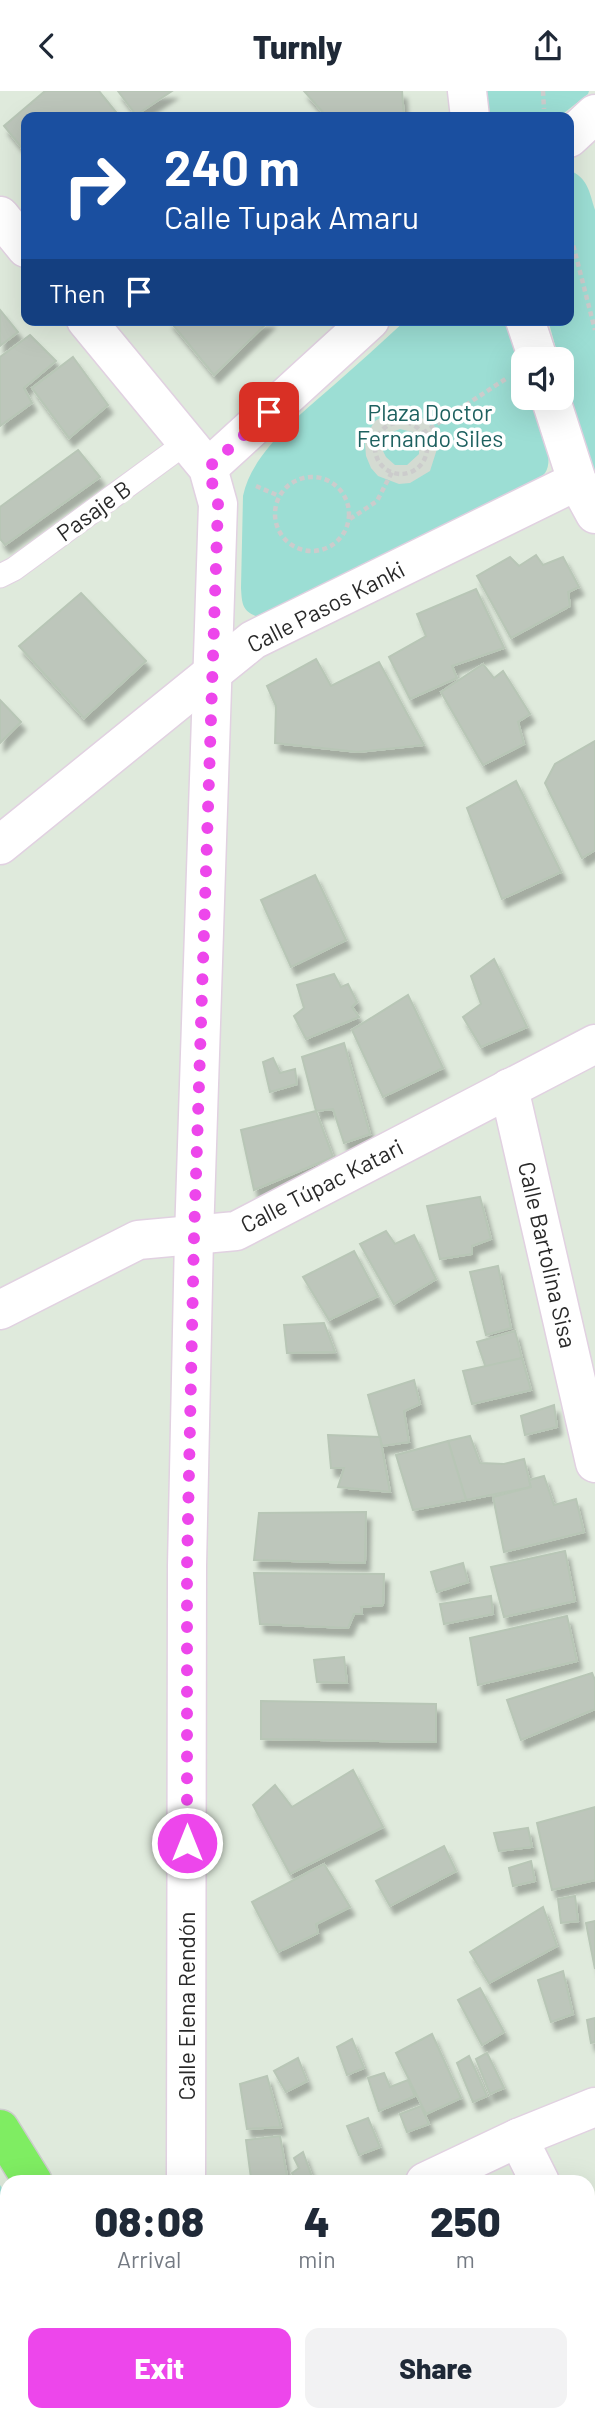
<!DOCTYPE html>
<meta charset="utf-8">
<style>
:root{--surface:#fff;--page:#f2f2f3;--text:#1f2937;--muted:#747a83;--accent:#ed46eb}
body{margin:0;font-family:Barlow,sans-serif;background:var(--page);color:var(--text);height:100vh;display:flex;flex-direction:column;font-size:26px;white-space:nowrap}
*{box-sizing:border-box;margin:0}
p{font-size:23px;color:var(--muted)}
.icon{flex:none;width:38px;height:38px;fill:none;stroke:currentColor;stroke-width:2;stroke-linecap:round;stroke-linejoin:round}
.map{position:relative;flex:1;overflow:hidden}
.panel{position:absolute;left:0px;top:2084px;width:595px;height:247px;display:flex;flex-direction:column;background:var(--surface);border-radius:21px 21px 0 0;box-shadow:0 7px 28px #0002}
.panel>*{flex:none}
.top-card{position:absolute;left:21px;top:21px;width:553px;height:214px;border-radius:14px;box-shadow:0 7px 28px #0002;background:#1a4fa0;color:#fff;overflow:hidden}
.buttons{position:absolute;left:511px;top:256px;display:grid;gap:14px}
.buttons a{display:grid;place-items:center;width:63px;height:63px;border-radius:14px;background:var(--surface);box-shadow:0 7px 28px #0002;font-size:35px}
.pin{position:absolute;display:grid;place-items:center;width:60px;height:60px;color:#fff;margin:-30px;border-radius:14px;box-shadow:0 4px 10px #0006}
.me{position:absolute;width:77px;margin:-38px;rotate:0deg;stroke-linejoin:round;filter:drop-shadow(0 0 5px #0008)}
.turn{display:flex;align-items:center;gap:24px;height:147px;padding:0 28px;font-size:32px}
.turn .icon{width:91px;height:91px;stroke-width:2.5}
.turn b{display:block;font-size:49px;line-height:60px}
.then{display:flex;align-items:center;height:66px;padding:0 28px;background:#0003;gap:14px;font-size:26px}
.eta{display:flex;justify-content:space-evenly;align-items:center;height:119px;text-align:center}
.eta b{font-size:42px;font-weight:800;line-height:49px}
.action{display:flex;gap:14px;margin-top:auto;padding:14px 28px}
.action a{flex:1;height:80px;border-radius:14px;background:var(--accent);color:#fff;font-size:28px;font-weight:800;line-height:80px;text-align:center}
.action a+a{background:var(--page);color:var(--text)}
header{display:flex;justify-content:space-between;align-items:center;height:91px;padding:0 28px;background:var(--surface);font-size:32px;font-weight:800}
.map>svg:first-child{display:block}
.green{fill:#9cded4}
.pitch{fill:#98e4c8}
.plaza{fill:#d4dbd2;fill-rule:evenodd}
.building{fill:#bdc6bb;stroke:#b8c6b6;stroke-width:2;filter:url(#shadow)}
.lines{fill:none;stroke-linecap:round;stroke-linejoin:round}
.service-casing{stroke:#e1d1e1;stroke-width:25}
.minor-casing{stroke:#e1d1e1;stroke-width:41}
.secondary-casing{stroke:#e1d1e1;stroke-width:41}
.trunk-casing{stroke:#ccc;stroke-width:41}
.path{stroke:#ccc;stroke-width:4.5;stroke-dasharray:5 3.5;stroke-linecap:butt}
.service{stroke:#fff;stroke-width:23}
.minor{stroke:#fff;stroke-width:38}
.secondary{stroke:#fff;stroke-width:38}
.trunk{stroke:#7fed62;stroke-width:38}
.route{stroke:#ed46eb;stroke-width:12;stroke-dasharray:0 21.6}
.labels{text-anchor:middle;stroke-width:7;stroke-linejoin:round;paint-order:stroke}
.park-label{font-size:23px;fill:#1e6160;stroke:#fff}
.street-label{font-size:23px;fill:#292929;stroke:#fff}
</style>
<header><svg class="icon" aria-label="back" viewBox="0 0 24 24"><path d="M15 5l-7 7 7 7"/></svg>Turnly<svg class="icon" aria-label="share" viewBox="0 0 24 24"><path d="M12 15V3M7 8l5-5 5 5M5 13v7h14v-7"/></svg></header>
<div class="map">
<svg width="595" height="2330" viewBox="0 0 595 2330">
<defs>
<filter id="shadow"><feDropShadow dx="4.5" dy="8" stdDeviation="2" flood-color="#0004"/></filter>
</defs>
<rect width="100%" height="100%" fill="#dfeadc"/>
<!-- green -->
<g class="green">
<path d="M 486,0 L 589,0 L 588,3 L 559,26 L 489,26 Z"/>
<path d="M 569,79 C 588,87 589,100 595,119 L 595,386 L 562,277 L 562,268 L 559,268 L 548,229 L 569,229 Z"/>
<path d="M 406,229 L 510,229 L 523,274 L 523,306 L 533,306 C 538,323 556,367 545,382 C 542,386 535,389 531,392 L 258,526 C 242,520 242,513 241,497 L 243,405 C 252,361 301,323 334,294 C 358,273 382,251 406,229 Z"/>
<path d="M 0,2094 L 7,2105 L 7,2141 L 0,2130 Z"/>
</g>
<!-- pitch -->
<path class="pitch" d="M 263,2324 L 432,2324 L 435,2330 L 266,2330 Z"/>
<!-- plaza -->
<path class="plaza" d="M 397,320 L 409,321 L 421,326 L 430,334 L 436,345 L 437,358 L 430,380 L 410,392 L 399,393 L 378,385 L 371,377 L 366,365 L 365,353 L 368,341 L 375,330 L 385,324 ZM 400,338 L 412,341 L 419,350 L 419,363 L 407,374 L 395,374 L 386,366 L 383,360 L 383,354 L 388,343 Z"/>
<!-- building -->
<g class="building">
<path d="M 45,0 L 99,0 L 120,26 L 26,26 L 26,62 L 4,35 Z"/>
<path d="M 118,0 L 172,0 L 136,24 Z"/>
<path d="M 304,0 L 402,0 L 404,26 L 327,26 Z"/>
<path d="M 0,219 L 18,241 L 0,255 Z"/>
<path d="M 169,229 L 270,229 L 214,284 Z"/>
<path d="M 30,244 L 56,270 L 24,297 L 32,312 L 0,335 L 0,266 Z"/>
<path d="M 73,266 L 108,314 L 69,347 L 32,297 Z"/>
<path d="M 78,359 L 100,386 L 5,454 L 0,448 L 0,416 Z"/>
<path d="M 536,464 L 543,474 L 563,466 L 579,496 L 568,501 L 570,515 L 511,547 L 477,485 L 510,466 L 519,475 Z"/>
<path d="M 476,498 L 504,557 L 452,575 L 457,587 L 410,608 L 389,566 L 426,545 L 417,523 Z"/>
<path d="M 81,502 L 146,570 L 84,627 L 19,555 Z"/>
<path d="M 316,568 L 331,595 L 379,571 L 424,654 L 358,661 L 275,652 L 276,615 L 267,595 Z"/>
<path d="M 483,573 L 494,587 L 503,580 L 530,623 L 518,631 L 524,653 L 483,674 L 441,601 Z"/>
<path d="M 0,609 L 21,631 L 0,652 Z"/>
<path d="M 595,650 L 595,759 L 582,767 L 545,692 L 555,673 Z"/>
<path d="M 516,690 L 561,781 L 502,808 L 467,717 Z"/>
<path d="M 315,784 L 346,849 L 291,876 L 261,809 Z"/>
<path d="M 494,868 L 527,936 L 481,956 L 463,926 L 481,913 L 471,885 Z"/>
<path d="M 334,883 L 341,896 L 348,893 L 357,911 L 352,916 L 359,926 L 306,948 L 294,925 L 304,917 L 297,894 Z"/>
<path d="M 408,904 L 443,977 L 383,1006 L 352,939 Z"/>
<path d="M 344,952 L 370,1043 L 344,1052 L 333,1018 L 316,1020 L 302,966 Z"/>
<path d="M 273,967 L 280,982 L 295,978 L 297,993 L 270,1001 L 263,971 Z"/>
<path d="M 316,1020 L 333,1066 L 254,1099 L 241,1039 Z"/>
<path d="M 480,1106 L 491,1148 L 472,1155 L 472,1163 L 440,1168 L 427,1115 Z"/>
<path d="M 386,1140 L 395,1153 L 414,1144 L 436,1188 L 394,1213 L 360,1153 Z"/>
<path d="M 354,1160 L 378,1205 L 329,1229 L 303,1186 Z"/>
<path d="M 498,1175 L 511,1237 L 486,1244 L 470,1181 Z"/>
<path d="M 324,1232 L 335,1261 L 287,1262 L 284,1234 Z"/>
<path d="M 515,1240 L 522,1267 L 486,1277 L 477,1251 Z"/>
<path d="M 522,1267 L 531,1299 L 472,1313 L 463,1280 Z"/>
<path d="M 414,1289 L 420,1313 L 404,1320 L 409,1351 L 382,1355 L 368,1304 Z"/>
<path d="M 554,1314 L 557,1336 L 525,1344 L 521,1325 Z"/>
<path d="M 328,1344 L 380,1346 L 390,1401 L 338,1396 L 344,1377 L 331,1377 Z"/>
<path d="M 470,1345 L 480,1372 L 504,1373 L 524,1368 L 531,1396 L 466,1409 L 448,1350 Z"/>
<path d="M 448,1350 L 466,1409 L 413,1419 L 396,1364 Z"/>
<path d="M 544,1385 L 554,1414 L 576,1408 L 584,1441 L 504,1461 L 493,1406 L 531,1396 L 529,1389 Z"/>
<path d="M 366,1421 L 365,1472 L 254,1469 L 259,1422 Z"/>
<path d="M 565,1460 L 575,1510 L 504,1526 L 491,1476 Z"/>
<path d="M 463,1472 L 468,1491 L 437,1501 L 431,1481 Z"/>
<path d="M 254,1482 L 384,1483 L 383,1514 L 361,1516 L 362,1523 L 354,1523 L 348,1537 L 260,1533 Z"/>
<path d="M 491,1505 L 493,1523 L 444,1533 L 440,1513 Z"/>
<path d="M 567,1525 L 577,1570 L 478,1594 L 470,1547 Z"/>
<path d="M 344,1566 L 347,1592 L 317,1591 L 314,1569 Z"/>
<path d="M 592,1582 L 595,1589 L 595,1618 L 521,1649 L 507,1609 Z"/>
<path d="M 261,1610 L 436,1613 L 436,1651 L 261,1648 Z"/>
<path d="M 353,1679 L 383,1736 L 290,1783 L 253,1714 L 275,1694 L 292,1716 Z"/>
<path d="M 595,1716 L 595,1789 L 552,1799 L 537,1732 Z"/>
<path d="M 528,1737 L 532,1756 L 499,1760 L 494,1742 Z"/>
<path d="M 444,1755 L 456,1780 L 390,1815 L 376,1790 Z"/>
<path d="M 531,1770 L 535,1790 L 513,1795 L 509,1777 Z"/>
<path d="M 324,1773 L 350,1816 L 316,1833 L 318,1842 L 278,1861 L 252,1811 Z"/>
<path d="M 575,1805 L 578,1830 L 561,1832 L 558,1808 Z"/>
<path d="M 543,1816 L 557,1855 L 489,1892 L 470,1861 Z"/>
<path d="M 595,1830 L 595,1878 L 586,1832 Z"/>
<path d="M 563,1880 L 573,1923 L 551,1931 L 538,1889 Z"/>
<path d="M 480,1897 L 504,1941 L 482,1954 L 458,1909 Z"/>
<path d="M 595,1927 L 595,1951 L 591,1952 L 587,1929 Z"/>
<path d="M 432,1943 L 461,2007 L 426,2023 L 396,1962 Z"/>
<path d="M 352,1948 L 364,1977 L 347,1984 L 337,1956 Z"/>
<path d="M 487,1962 L 504,1997 L 490,2003 L 476,1968 Z"/>
<path d="M 469,1965 L 487,2005 L 473,2011 L 457,1972 Z"/>
<path d="M 298,1967 L 307,1990 L 286,2001 L 274,1980 Z"/>
<path d="M 384,1982 L 390,1996 L 408,1989 L 415,2005 L 379,2020 L 368,1987 Z"/>
<path d="M 267,1985 L 281,2036 L 247,2038 L 240,1993 Z"/>
<path d="M 421,2015 L 429,2033 L 407,2041 L 400,2023 Z"/>
<path d="M 368,2027 L 380,2056 L 359,2064 L 347,2035 Z"/>
<path d="M 280,2045 L 288,2091 L 260,2091 L 260,2088 L 251,2087 L 246,2049 Z"/>
<path d="M 303,2061 L 313,2089 L 308,2091 L 296,2091 L 292,2082 L 299,2077 L 294,2067 Z"/>
</g>
<g class="lines">
<!-- service casing -->
<g class="service-casing">
<path id="service" d="M 0,485 L 14,478 L 187,351"/>
</g>
<!-- minor casing -->
<g class="minor-casing">
<g id="minor">
<path d="M 569,47 L 595,23"/>
<path d="M 0,125 L 26,157"/>
<path d="M 86,229 L 208,377 L 218,413 L 194,1146 L 187,1475 L 186,2091"/>
<path d="M 208,377 L 370,229"/>
<path d="M 0,754 L 253,549 L 577,390"/>
<path d="M 509,997 L 595,1372"/>
<path d="M 0,1219 L 138,1149 L 236,1140 L 595,953"/>
<path d="M 518,2047 L 540,2091"/>
<path d="M 588,2188 L 595,2202"/>
</g>
</g>
<!-- secondary casing -->
<g class="secondary-casing">
<g id="secondary">
<path d="M 467,0 L 470,26"/>
<path d="M 525,229 L 538,268"/>
<path d="M 550,306 L 577,390 L 595,423"/>
<path d="M 425,2091 L 518,2047 L 595,2016"/>
<path d="M 0,2283 L 7,2280"/>
</g>
</g>
<!-- trunk casing -->
<g class="trunk-casing">
<g id="trunk">
<path d="M 0,2038 L 33,2091"/>
<path d="M 0,2170 L 7,2180"/>
<path d="M 102,2324 L 105,2330"/>
<path d="M 182,2324 L 186,2330"/>
</g>
</g>
<!-- path -->
<g class="path">
<path d="M 543,0 L 544,18"/>
<path d="M 569,138 L 595,239"/>
<circle cx="401" cy="357" r="26"/>
<path d="M 423,342 L 507,287"/>
<circle cx="312" cy="423" r="37"/>
<path d="M 256,395 L 279,405"/>
<path d="M 350,428 L 377,410 L 392,381"/>
</g>
<!-- service -->
<use href="#service" class="service"/>
<!-- minor -->
<use href="#minor" class="minor"/>
<!-- secondary -->
<use href="#secondary" class="secondary"/>
<!-- trunk -->
<use href="#trunk" class="trunk"/>
</g>
<g class="lines">
<!-- route -->
<path class="route" d="M 187,1752 L 187,1475 L 194,1146 L 218,413 L 208,377 L 269,321"/>
</g>
<g class="labels">
<!-- park labels -->
<g class="park-label">
<text x="430" y="330">Plaza Doctor<tspan x="430" dy="26">Fernando Siles</tspan></text>
</g>
<!-- street labels -->
<g class="street-label">
<text transform="translate(94 420) rotate(-36)" y="8">Pasaje B</text>
<text transform="translate(326 516) rotate(-27)" y="8">Calle Pasos Kanki</text>
<text transform="translate(322 1095) rotate(-27)" y="8">Calle Túpac Katari</text>
<text transform="translate(547 1164) rotate(77)" y="8">Calle Bartolina Sisa</text>
<text transform="translate(187 1915) rotate(-90)" y="8">Calle Elena Rendón</text>
</g>
</g>
</svg>
<div class="buttons">
<a><svg class="icon" aria-label="sound" viewBox="0 0 24 24"><path d="M4 9h4l5-4v14l-5-4H4zM17 9q2 3 0 6"/></svg></a>
</div>
<div class="pin" style="left:269px;top:321px;background:#d93025"><svg class="icon" aria-label="arrive" viewBox="0 0 24 24"><path d="M6 21V4h12l-3 4 3 4H6"/></svg></div>
<svg class="me" style="left:187px;top:1752px" viewBox="-20 -20 40 40"><circle r="17" fill="#ed46eb" stroke="#fff" stroke-width="3"/><path d="M0-11L8 9 0 5-8 9z" fill="#fff"/></svg>
<div class="top-card">
<div class="turn"><svg class="icon" aria-label="right" viewBox="0 0 24 24"><path d="M7 20v-9h11M14 6l5 5-5 5"/></svg><div><b>240 m</b>Calle Tupak Amaru</div></div>
<div class="then">Then<svg class="icon" aria-label="arrive" viewBox="0 0 24 24"><path d="M6 21V4h12l-3 4 3 4H6"/></svg></div>
</div>
<section class="panel">
<div class="eta">
<div><b>08:08</b><p>Arrival</p></div>
<div><b>4</b><p>min</p></div>
<div><b>250</b><p>m</p></div>
</div>
<div class="action"><a>Exit</a><a>Share</a></div>
</section>
</div>
